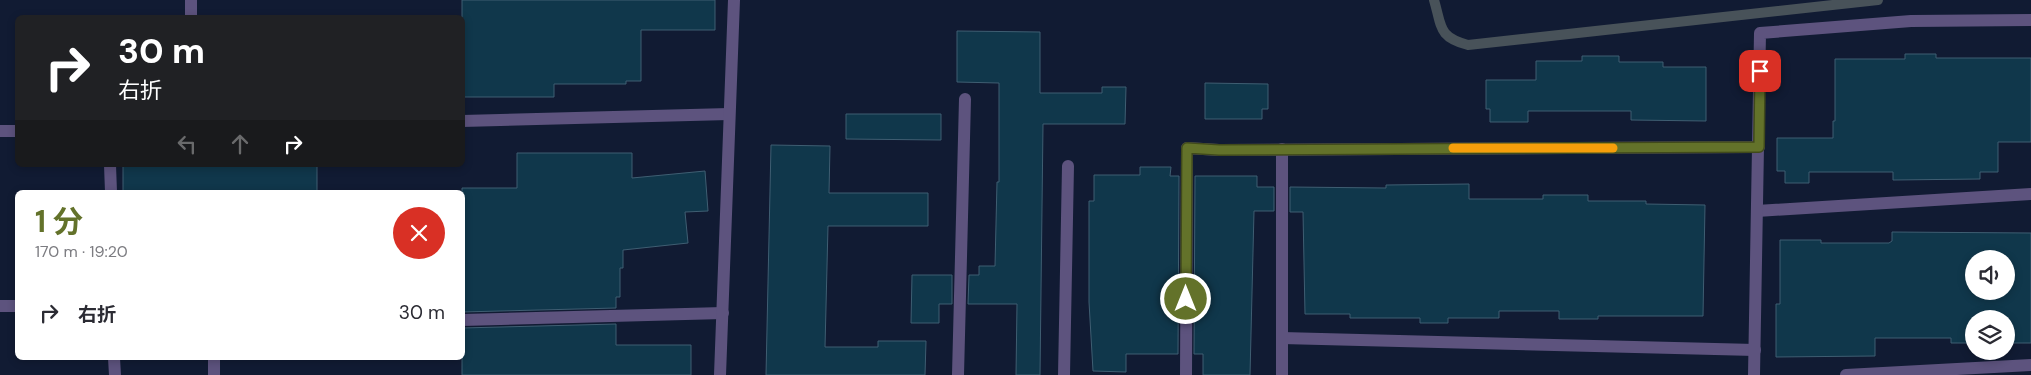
<!DOCTYPE html>
<html lang="ja">
<meta charset="utf-8">
<style>
:root{--surface:#fff;--page:#f2f2f3;--text:#2b2b33;--muted:#7c7c81;--accent:#63722a}
body{margin:0;font-family:"DM Sans","Noto Sans JP",sans-serif;background:var(--page);color:var(--text);height:100vh;display:flex;flex-direction:column;font-size:19px;white-space:nowrap}
*{box-sizing:border-box;margin:0}
p{font-size:16px;color:var(--muted)}
.icon{flex:none;width:28px;height:28px;fill:none;stroke:currentColor;stroke-width:2;stroke-linecap:round;stroke-linejoin:round}
.map{position:relative;flex:1;overflow:hidden}
.sheet{position:absolute;left:15px;top:190px;width:450px;height:170px;display:flex;flex-direction:column;background:var(--surface);border-radius:8px;box-shadow:0 2px 8px #0003}
.sheet>*{flex:none}
.top-card{position:absolute;left:15px;top:15px;width:450px;height:152px;border-radius:8px;box-shadow:0 2px 8px #0003;background:#202124;color:#fff;overflow:hidden}
.buttons{position:absolute;left:1965px;top:250px;display:grid;gap:10px}
.buttons a{display:grid;place-items:center;width:50px;height:50px;border-radius:50%;background:var(--surface);box-shadow:0 2px 8px #0003;font-size:25px}
.pin{position:absolute;display:grid;place-items:center;width:42px;height:42px;color:#fff;margin:-21px;border-radius:10px;box-shadow:0 2px 8px #0006}
.me{position:absolute;width:55px;margin:-28px;rotate:0deg;stroke-linejoin:round;filter:drop-shadow(0 0 4px #0008)}
.turn{display:flex;align-items:center;gap:18px;height:105px;padding:0 20px;font-size:22px}
.turn .icon{width:65px;height:65px;stroke-width:2.5}
.turn b{display:block;font-size:35px;line-height:42px}
.lanes{display:flex;align-items:center;height:48px;padding:0 20px;background:#0003;justify-content:center;gap:25px;direction:ltr}
.lanes .off{opacity:.35}
.round{display:grid;place-items:center;flex:none;width:52px;height:52px;border-radius:26px;background:var(--page)}
.summary{display:flex;align-items:center;justify-content:space-between;height:85px;padding:0 20px}
h1{font-size:30px;font-weight:700;line-height:38px;color:var(--accent)}
ul{padding:0;list-style:none}
li{display:flex;align-items:center;gap:15px;height:75px;padding:0 20px}
li div{flex:1}
li b{display:block;font-size:19px}
li em{font-style:normal}
.map>svg:first-child{display:block}
.lines{fill:none;stroke-linecap:round;stroke-linejoin:round}
.stream{stroke:#485259;stroke-width:10}
.building{fill:#10374b;stroke:#3f5e72;fill-rule:evenodd}
.street{stroke:#5d537e;stroke-width:12}
.route-casing{stroke:#404a1b;stroke-width:12}
.route{stroke:#63722a;stroke-width:9}
.slow{stroke:#f59e0b;stroke-width:9}
</style>
<div class="map">
<svg width="2031" height="375" viewBox="0 0 2031 375">
<rect width="100%" height="100%" fill="#111b33"/>
<g class="lines">
<!-- stream -->
<path class="stream" d="M 1434,0 C 1442,27 1438,37 1468,45 L 1878,0"/>
</g>
<!-- building -->
<g class="building">
<path d="M 462,0 L 715,0 L 715,30 L 641,30 L 641,81 L 626,81 L 626,84 L 554,84 L 554,97 L 462,97 Z"/>
<path d="M 957,31 L 1040,32 L 1040,93 L 1102,93 L 1102,87 L 1126,87 L 1125,124 L 1043,124 L 1040,375 L 1016,375 L 1017,304 L 968,304 L 969,275 L 979,275 L 979,266 L 995,266 L 997,182 L 999,182 L 999,83 L 957,82 Z"/>
<path d="M 1905,54 L 1936,54 L 1936,58 L 2031,58 L 2031,142 L 1998,142 L 1998,172 L 1980,172 L 1980,179 L 1893,180 L 1893,172 L 1809,172 L 1809,183 L 1785,183 L 1785,171 L 1777,171 L 1777,138 L 1833,138 L 1833,121 L 1835,121 L 1835,59 L 1905,59 Z"/>
<path d="M 1582,56 L 1619,56 L 1619,62 L 1663,62 L 1663,67 L 1706,67 L 1706,121 L 1631,120 L 1631,111 L 1528,111 L 1528,122 L 1490,122 L 1490,109 L 1486,109 L 1486,80 L 1536,80 L 1536,61 L 1582,61 Z"/>
<path d="M 1205,83 L 1268,84 L 1268,109 L 1262,109 L 1262,119 L 1205,119 Z"/>
<path d="M 846,114 L 941,114 L 941,140 L 846,139 Z"/>
<path d="M 771,145 L 830,146 L 829,193 L 928,193 L 928,226 L 828,226 L 825,347 L 878,347 L 878,341 L 926,341 L 925,375 L 766,375 Z"/>
<path d="M 517,153 L 632,153 L 632,178 L 705,171 L 708,211 L 685,212 L 688,243 L 623,250 L 623,268 L 620,268 L 620,297 L 616,297 L 616,308 L 462,312 L 462,188 L 517,188 Z"/>
<rect x="123" y="165" width="194" height="27"/>
<path d="M 1140,167 L 1171,167 L 1170,176 L 1179,176 L 1178,354 L 1126,354 L 1126,372 L 1093,371 L 1089,302 L 1089,201 L 1094,201 L 1094,175 L 1140,175 Z"/>
<path d="M 1195,176 L 1257,176 L 1257,187 L 1274,187 L 1274,211 L 1254,211 L 1250,375 L 1203,375 L 1203,354 L 1194,354 Z"/>
<path d="M 1469,184 L 1469,199 L 1543,199 L 1543,195 L 1588,195 L 1588,201 L 1646,201 L 1646,204 L 1705,205 L 1703,316 L 1598,316 L 1598,319 L 1559,319 L 1559,311 L 1499,311 L 1499,318 L 1448,318 L 1448,323 L 1420,323 L 1420,318 L 1350,318 L 1350,314 L 1305,314 L 1303,212 L 1290,212 L 1290,187 L 1386,188 L 1386,185 Z"/>
<path d="M 1892,232 L 2031,233 L 2031,343 L 2006,343 L 2006,319 L 1974,319 L 1974,343 L 1951,343 L 1951,338 L 1875,338 L 1875,356 L 1776,357 L 1776,304 L 1780,304 L 1780,240 L 1821,240 L 1821,243 L 1889,243 L 1892,241 ZM 1974,259 L 2006,259 L 2006,291 L 1974,291 Z"/>
<path d="M 912,275 L 952,275 L 952,304 L 939,304 L 939,323 L 911,323 Z"/>
<path d="M 616,324 L 616,345 L 691,345 L 691,375 L 462,375 L 462,328 Z"/>
</g>
<g class="lines">
<!-- street -->
<g class="street">
<path d="M 191,0 L 191,18"/>
<path d="M 462,121 L 729,114"/>
<path d="M 0,131 L 18,131"/>
<path d="M 110,165 L 111,192"/>
<path d="M 1757,211 L 2031,194"/>
<path d="M 0,306 L 18,306"/>
<path d="M 462,320 L 723,313"/>
<path d="M 1282,338 L 1755,350"/>
<path d="M 114,358 L 115,375"/>
<path d="M 214,375 L 214,358"/>
<path d="M 720,375 L 734,0"/>
<path d="M 958,375 L 965,99"/>
<path d="M 1064,375 L 1068,166"/>
<path d="M 1186,375 L 1187,148 L 1219,150 L 1759,147"/>
<path d="M 1282,375 L 1282,149"/>
<path d="M 1754,375 L 1760,33 L 1911,21 L 2031,20"/>
<path d="M 1846,375 L 2031,365"/>
</g>
</g>
<g class="lines">
<!-- route casing -->
<g class="route-casing">
<path id="route" d="M 1186,299 L 1187,148 L 1219,150 L 1759,147 L 1760,71"/>
</g>
<!-- route -->
<use href="#route" class="route"/>
<!-- slow -->
<path class="slow" d="M 1453,148 L 1613,148"/>
</g>
</svg>
<div class="buttons">
<a><svg class="icon" aria-label="sound" viewBox="0 0 24 24"><path d="M4 9h4l5-4v14l-5-4H4zM17 9q2 3 0 6"/></svg></a>
<a><svg class="icon" aria-label="layers" viewBox="0 0 24 24"><path d="M12 4l9 5-9 5-9-5zM3 14l9 5 9-5"/></svg></a>
</div>
<div class="pin" style="left:1760px;top:71px;background:#d93025"><svg class="icon" aria-label="arrive" viewBox="0 0 24 24"><path d="M6 21V4h12l-3 4 3 4H6"/></svg></div>
<svg class="me" style="left:1186px;top:299px" viewBox="-20 -20 40 40"><circle r="17" fill="#63722a" stroke="#fff" stroke-width="3"/><path d="M0-11L8 9 0 5-8 9z" fill="#fff"/></svg>
<div class="top-card">
<div class="turn"><svg class="icon" aria-label="right" viewBox="0 0 24 24"><path d="M7 20v-9h11M14 6l5 5-5 5"/></svg><div><b>30 m</b>右折</div></div>
<div class="lanes"><svg class="icon off" aria-label="left" viewBox="0 0 24 24"><path d="M17 20v-9H6M10 6l-5 5 5 5"/></svg><svg class="icon off" aria-label="ahead" viewBox="0 0 24 24"><path d="M12 20V5M6 11l6-6 6 6"/></svg><svg class="icon" aria-label="right" viewBox="0 0 24 24"><path d="M7 20v-9h11M14 6l5 5-5 5"/></svg></div>
</div>
<section class="sheet">
<div class="summary"><div><h1>1 分</h1><p>170 m · 19:20</p></div><a class="round" style="background:#d93025;color:#fff"><svg class="icon" aria-label="close" viewBox="0 0 24 24"><path d="M6 6l12 12M18 6L6 18"/></svg></a></div>
<ul>
<li><svg class="icon" aria-label="right" viewBox="0 0 24 24"><path d="M7 20v-9h11M14 6l5 5-5 5"/></svg><div><b>右折</b></div><em>30 m</em></li>
</ul>
</section>
</div>
